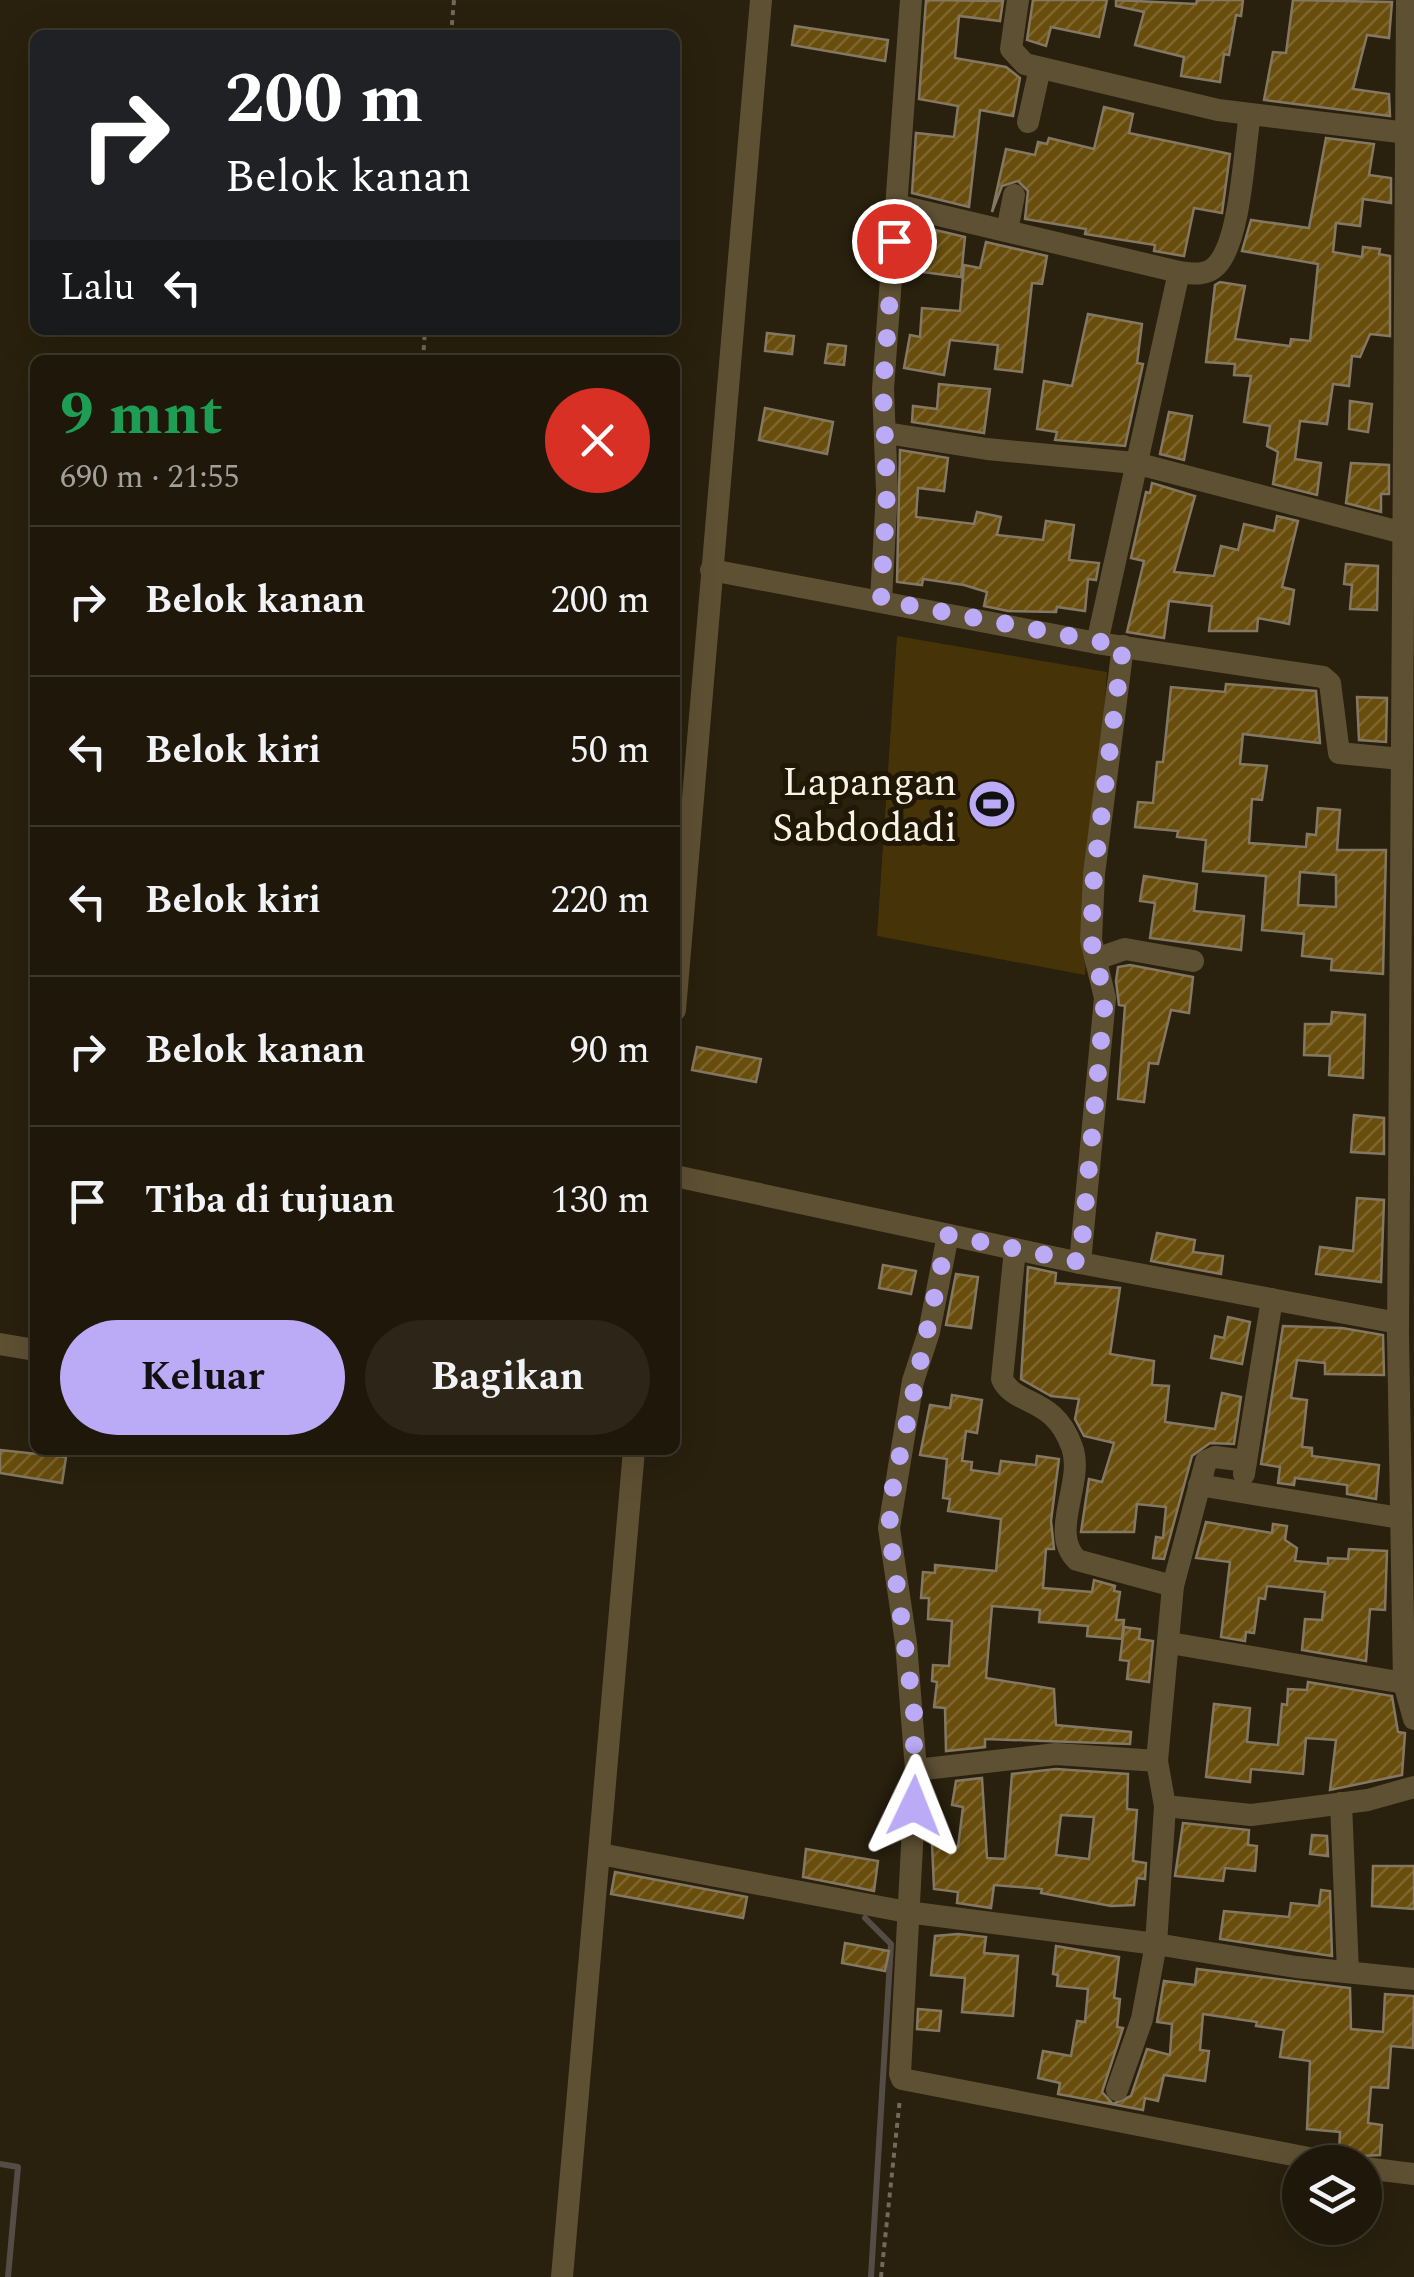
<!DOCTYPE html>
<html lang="id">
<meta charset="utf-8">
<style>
:root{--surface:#1f180a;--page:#2c2518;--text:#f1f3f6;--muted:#a1a09c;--line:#3c372b;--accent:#bbaaf6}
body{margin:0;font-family:Spectral,serif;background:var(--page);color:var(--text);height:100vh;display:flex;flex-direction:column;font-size:38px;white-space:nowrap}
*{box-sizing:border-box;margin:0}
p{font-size:32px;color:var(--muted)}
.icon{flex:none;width:55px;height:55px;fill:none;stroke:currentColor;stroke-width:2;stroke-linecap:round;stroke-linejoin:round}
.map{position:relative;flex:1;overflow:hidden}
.drawer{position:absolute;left:30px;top:355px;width:650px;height:1100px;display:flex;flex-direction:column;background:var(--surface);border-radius:15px;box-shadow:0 10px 40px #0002,0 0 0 2px var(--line)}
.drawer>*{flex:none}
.hud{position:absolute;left:30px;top:30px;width:650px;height:305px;border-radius:15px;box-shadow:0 10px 40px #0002,0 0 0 2px var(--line);background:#202124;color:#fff;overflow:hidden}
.fabs{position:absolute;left:1282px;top:2145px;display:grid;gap:20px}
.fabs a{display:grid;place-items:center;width:100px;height:100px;border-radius:50%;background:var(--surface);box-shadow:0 10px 40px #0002,0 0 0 2px var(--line);font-size:50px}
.pin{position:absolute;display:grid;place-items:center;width:85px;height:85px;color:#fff;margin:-42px;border:5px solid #fff;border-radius:50%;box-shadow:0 2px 10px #0007}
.me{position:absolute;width:110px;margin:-55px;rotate:2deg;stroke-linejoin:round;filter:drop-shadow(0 0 8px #0008)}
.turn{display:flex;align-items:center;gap:35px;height:210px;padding:0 30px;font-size:45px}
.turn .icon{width:130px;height:130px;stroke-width:2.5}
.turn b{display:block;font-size:70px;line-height:85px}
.then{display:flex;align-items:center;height:95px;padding:0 30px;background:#0003;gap:20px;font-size:38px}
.round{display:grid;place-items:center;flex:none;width:105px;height:105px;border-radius:52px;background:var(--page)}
.summary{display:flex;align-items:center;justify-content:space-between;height:170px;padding:0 30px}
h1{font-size:60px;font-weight:700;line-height:75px;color:#1e9e55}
.primary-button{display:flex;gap:20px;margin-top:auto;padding:20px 30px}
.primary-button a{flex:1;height:115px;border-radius:60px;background:var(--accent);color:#111;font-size:40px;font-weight:700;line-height:115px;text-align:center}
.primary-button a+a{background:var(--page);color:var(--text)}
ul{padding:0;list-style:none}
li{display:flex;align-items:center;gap:30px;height:150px;padding:0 30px;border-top:2px solid var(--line)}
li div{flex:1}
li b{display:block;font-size:38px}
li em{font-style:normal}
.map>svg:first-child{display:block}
.green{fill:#463308}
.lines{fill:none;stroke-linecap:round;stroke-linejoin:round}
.stream{stroke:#554c45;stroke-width:6}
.building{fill:url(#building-hatch);stroke:#847863;stroke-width:2.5;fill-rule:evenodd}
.path{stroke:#726a5a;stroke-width:4;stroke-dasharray:5 5;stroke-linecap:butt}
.minor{stroke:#5e5033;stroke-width:22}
.route{stroke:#bbaaf6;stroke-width:18;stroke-dasharray:0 32.4}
.labels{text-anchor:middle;stroke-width:10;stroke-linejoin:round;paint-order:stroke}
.poi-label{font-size:40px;fill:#f9f3e7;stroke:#201705;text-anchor:end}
</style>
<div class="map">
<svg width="1414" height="2277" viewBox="0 0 1414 2277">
<defs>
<pattern id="building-hatch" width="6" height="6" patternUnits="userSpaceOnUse" patternTransform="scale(2.5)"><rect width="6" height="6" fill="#684d0c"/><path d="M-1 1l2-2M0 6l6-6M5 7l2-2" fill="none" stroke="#7e672f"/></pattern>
</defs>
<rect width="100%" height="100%" fill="#29200d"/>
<!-- green -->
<path class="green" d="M 897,636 L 1107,672 L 1085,975 L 877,936 Z"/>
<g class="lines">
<!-- stream -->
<g class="stream">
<path d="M 865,1918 L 891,1944 L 871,2277"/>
<path d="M 0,2164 L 18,2167 L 8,2277"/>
</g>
</g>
<!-- building -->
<g class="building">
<path d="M 926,0 L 1003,1 L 1000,21 L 959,16 L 955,58 L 1006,67 L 1020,78 L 1013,116 L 980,110 L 969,207 L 912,193 L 916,133 L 954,137 L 958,106 L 919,99 Z"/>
<path d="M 1033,0 L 1107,0 L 1099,37 L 1051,27 L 1046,46 L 1027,40 Z"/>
<path d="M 1116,0 L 1196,4 L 1197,0 L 1243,0 L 1241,16 L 1236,15 L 1229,55 L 1224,54 L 1220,82 L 1181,76 L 1184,57 L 1135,45 L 1144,12 L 1116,6 Z"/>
<path d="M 1293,0 L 1392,2 L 1389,38 L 1367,35 L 1353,89 L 1389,94 L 1390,116 L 1264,100 L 1273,52 L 1286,53 Z"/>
<path d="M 795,26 L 888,40 L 885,61 L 792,45 Z"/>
<path d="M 1104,107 L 1133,114 L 1129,133 L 1230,154 L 1222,213 L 1194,208 L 1184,256 L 1154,251 L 1155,245 L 1085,234 L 1086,229 L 1025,219 L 1028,191 L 1018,181 L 1002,186 L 992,212 L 1006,149 L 1035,155 L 1038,142 L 1047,144 L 1049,138 L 1094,149 Z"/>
<path d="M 1326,138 L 1374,144 L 1369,175 L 1391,178 L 1391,203 L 1363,199 L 1360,226 L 1336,223 L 1333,252 L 1362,257 L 1363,247 L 1380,249 L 1379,254 L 1390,256 L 1390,336 L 1370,334 L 1360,357 L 1352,356 L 1349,386 L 1333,384 L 1327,424 L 1300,421 L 1295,459 L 1321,463 L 1317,495 L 1273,484 L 1278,452 L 1267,446 L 1270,426 L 1244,422 L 1251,376 L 1234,375 L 1235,364 L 1206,362 L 1215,285 L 1220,282 L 1245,286 L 1235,339 L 1290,346 L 1291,339 L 1310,341 L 1318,264 L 1242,251 L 1251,220 L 1309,228 Z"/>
<path d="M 910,224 L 965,237 L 961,277 L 907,270 Z"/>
<path d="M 986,242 L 1047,256 L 1042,284 L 1032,283 L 1022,372 L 995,369 L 998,345 L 950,340 L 944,375 L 904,368 L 910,335 L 920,337 L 922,308 L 960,311 L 964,265 L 980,268 Z"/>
<path d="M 1088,314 L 1142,324 L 1137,363 L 1143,364 L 1125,446 L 1055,440 L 1057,432 L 1037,429 L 1044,381 L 1072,386 Z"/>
<path d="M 767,333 L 794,336 L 792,354 L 765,351 Z"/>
<path d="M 828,344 L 846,346 L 844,365 L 825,363 Z"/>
<path d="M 939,384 L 990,389 L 984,433 L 912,422 L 913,406 L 937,409 Z"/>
<path d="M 1350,401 L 1372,404 L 1368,432 L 1349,429 Z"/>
<path d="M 765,408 L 833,422 L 827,454 L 759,440 Z"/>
<path d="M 1169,412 L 1192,416 L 1184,460 L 1160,454 Z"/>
<path d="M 900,450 L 948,458 L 944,491 L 918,488 L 916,517 L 974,524 L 977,512 L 1001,517 L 997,535 L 1043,540 L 1046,521 L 1074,525 L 1069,560 L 1099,563 L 1096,580 L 1088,579 L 1085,611 L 1057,607 L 1056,612 L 1008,611 L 984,606 L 987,592 L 964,585 L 923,579 L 922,585 L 897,582 Z"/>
<path d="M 1351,463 L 1389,465 L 1389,494 L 1381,494 L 1381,512 L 1346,503 Z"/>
<path d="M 1152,483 L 1195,496 L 1174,572 L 1214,576 L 1221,546 L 1238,550 L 1244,524 L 1274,531 L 1277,516 L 1298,521 L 1282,587 L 1294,590 L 1289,624 L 1258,618 L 1257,631 L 1209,631 L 1212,606 L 1169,601 L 1164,638 L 1127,632 L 1144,561 L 1131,558 L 1146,492 L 1150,493 Z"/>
<path d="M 1346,564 L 1378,566 L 1377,610 L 1350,609 L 1352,585 L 1344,584 Z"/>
<path d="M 1226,684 L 1316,691 L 1320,743 L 1243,734 L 1240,764 L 1267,766 L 1262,800 L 1252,799 L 1249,843 L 1306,847 L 1307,834 L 1316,835 L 1318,808 L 1340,810 L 1337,850 L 1386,850 L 1383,974 L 1331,970 L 1332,959 L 1302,956 L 1304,934 L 1262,930 L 1266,876 L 1203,871 L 1206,840 L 1177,837 L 1178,831 L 1135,827 L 1138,802 L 1153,803 L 1157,762 L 1163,762 L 1171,687 L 1225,692 ZM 1300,872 L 1336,875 L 1336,907 L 1298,905 Z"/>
<path d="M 1357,697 L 1387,698 L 1386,742 L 1359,740 Z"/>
<path d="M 1144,876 L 1197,884 L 1194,911 L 1244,916 L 1241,950 L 1150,938 L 1155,903 L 1140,901 Z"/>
<path d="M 1130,965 L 1193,977 L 1189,1013 L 1171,1010 L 1158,1064 L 1149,1063 L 1144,1102 L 1118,1099 L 1125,1006 L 1119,1005 L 1116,981 L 1118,967 Z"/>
<path d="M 1332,1012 L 1365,1015 L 1363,1078 L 1329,1075 L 1330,1056 L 1304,1055 L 1305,1024 L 1331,1024 Z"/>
<path d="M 697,1047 L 761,1059 L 756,1082 L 692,1070 Z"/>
<path d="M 1354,1115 L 1384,1118 L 1384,1154 L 1351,1152 Z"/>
<path d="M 1357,1198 L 1384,1200 L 1381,1282 L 1316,1274 L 1320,1247 L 1353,1251 Z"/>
<path d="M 1157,1233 L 1195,1240 L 1193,1252 L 1223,1256 L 1221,1274 L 1151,1261 Z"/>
<path d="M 883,1265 L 916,1271 L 911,1294 L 879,1288 Z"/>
<path d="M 1028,1267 L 1056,1273 L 1055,1283 L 1120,1288 L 1110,1354 L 1154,1361 L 1152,1385 L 1169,1386 L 1165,1422 L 1215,1429 L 1222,1393 L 1241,1397 L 1234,1444 L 1210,1443 L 1192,1456 L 1164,1559 L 1153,1558 L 1156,1537 L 1163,1538 L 1166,1507 L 1137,1504 L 1134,1532 L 1081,1532 L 1089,1479 L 1102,1482 L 1114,1443 L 1084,1436 L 1075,1419 L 1079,1399 L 1051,1396 L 1021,1379 Z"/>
<path d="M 956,1274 L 978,1277 L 971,1328 L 946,1325 Z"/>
<path d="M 1228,1317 L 1250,1322 L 1242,1364 L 1211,1358 L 1215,1336 L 1224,1338 Z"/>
<path d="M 1283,1326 L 1342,1328 L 1383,1335 L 1384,1375 L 1325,1374 L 1325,1363 L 1297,1360 L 1291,1398 L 1307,1400 L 1302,1447 L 1312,1448 L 1312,1456 L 1379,1465 L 1376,1499 L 1347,1494 L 1347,1485 L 1295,1478 L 1294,1485 L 1278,1483 L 1280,1467 L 1261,1464 Z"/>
<path d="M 952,1395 L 982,1400 L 977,1433 L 966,1431 L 962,1461 L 972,1462 L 971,1470 L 999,1474 L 1001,1461 L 1036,1465 L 1037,1456 L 1059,1459 L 1051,1521 L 1054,1549 L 1046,1549 L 1043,1588 L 1092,1592 L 1094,1580 L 1115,1586 L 1114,1591 L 1120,1592 L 1116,1620 L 1124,1620 L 1122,1639 L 1087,1636 L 1088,1626 L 1039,1622 L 1040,1610 L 992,1606 L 986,1678 L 1054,1689 L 1056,1725 L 1131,1732 L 1130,1744 L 985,1739 L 985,1747 L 946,1751 L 945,1708 L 934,1707 L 937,1682 L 932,1681 L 933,1665 L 949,1666 L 952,1621 L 928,1619 L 929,1598 L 921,1598 L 923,1572 L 935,1573 L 935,1565 L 996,1571 L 1001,1519 L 948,1511 L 950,1499 L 943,1498 L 947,1459 L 920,1455 L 930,1405 L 950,1408 Z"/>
<path d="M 0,1450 L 66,1457 L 62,1483 L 0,1473 Z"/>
<path d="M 1206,1522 L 1272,1533 L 1273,1524 L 1287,1526 L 1285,1540 L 1297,1548 L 1295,1561 L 1328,1564 L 1328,1558 L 1348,1559 L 1349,1549 L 1387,1551 L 1385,1610 L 1370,1609 L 1366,1661 L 1302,1650 L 1305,1619 L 1322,1620 L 1325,1592 L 1267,1586 L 1265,1599 L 1259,1598 L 1254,1633 L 1246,1632 L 1245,1641 L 1221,1637 L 1230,1562 L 1196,1558 Z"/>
<path d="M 1124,1627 L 1140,1629 L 1139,1639 L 1153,1641 L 1149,1682 L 1127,1679 L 1129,1661 L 1120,1660 Z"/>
<path d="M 1308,1682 L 1392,1696 L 1398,1732 L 1405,1733 L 1402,1775 L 1330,1790 L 1336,1740 L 1306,1738 L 1303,1774 L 1251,1769 L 1250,1782 L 1206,1777 L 1214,1704 L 1250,1708 L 1247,1742 L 1278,1745 L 1282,1704 L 1287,1705 L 1288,1689 L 1307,1690 Z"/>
<path d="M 1056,1769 L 1128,1774 L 1127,1809 L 1137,1810 L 1133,1861 L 1146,1863 L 1145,1879 L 1137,1878 L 1134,1905 L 1111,1906 L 1041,1893 L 1042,1889 L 994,1885 L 991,1908 L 957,1903 L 958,1892 L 934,1889 L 932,1843 L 958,1847 L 963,1807 L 952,1805 L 956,1781 L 982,1778 L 987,1858 L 1005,1859 L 1012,1774 ZM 1061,1815 L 1094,1817 L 1089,1859 L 1056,1855 Z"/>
<path d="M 1183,1823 L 1249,1830 L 1248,1845 L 1257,1846 L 1255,1871 L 1225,1868 L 1223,1881 L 1175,1876 Z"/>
<path d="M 1312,1835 L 1327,1836 L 1328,1856 L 1310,1854 Z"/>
<path d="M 806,1849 L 878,1861 L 874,1891 L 803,1877 Z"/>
<path d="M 1373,1866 L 1414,1866 L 1414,1909 L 1372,1906 Z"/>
<path d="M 615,1872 L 747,1897 L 743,1918 L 611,1894 Z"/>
<path d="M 1321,1890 L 1330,1891 L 1332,1956 L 1220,1939 L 1224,1911 L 1289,1917 L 1291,1903 L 1319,1906 Z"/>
<path d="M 958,1934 L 986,1937 L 984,1953 L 1018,1956 L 1013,2016 L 962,2012 L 965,1978 L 931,1975 L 935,1936 Z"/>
<path d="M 845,1943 L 889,1951 L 885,1971 L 842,1963 Z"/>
<path d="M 1056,1946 L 1119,1957 L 1114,1998 L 1120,1999 L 1117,2027 L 1123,2028 L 1102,2092 L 1113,2104 L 1131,2096 L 1147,2049 L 1170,2055 L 1172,2024 L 1157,2022 L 1164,1981 L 1195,1985 L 1197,1969 L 1350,1988 L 1351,2029 L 1383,2032 L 1385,1994 L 1414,1996 L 1413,2048 L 1391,2046 L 1388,2088 L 1371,2087 L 1368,2123 L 1382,2125 L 1380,2155 L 1343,2157 L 1339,2151 L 1340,2132 L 1307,2129 L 1310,2061 L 1280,2057 L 1284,2030 L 1256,2026 L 1257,2022 L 1203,2014 L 1200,2050 L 1209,2051 L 1205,2081 L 1164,2075 L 1158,2101 L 1145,2098 L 1143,2110 L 1058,2094 L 1060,2083 L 1038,2078 L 1043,2051 L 1071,2056 L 1077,2021 L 1085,2022 L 1088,1989 L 1057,1986 L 1058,1975 L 1053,1974 Z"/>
<path d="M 918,2009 L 941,2011 L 939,2031 L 917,2029 Z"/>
</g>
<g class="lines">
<!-- path -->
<g class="path">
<path d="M 451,35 L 454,0"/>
<path d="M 423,360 L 425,330"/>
<path d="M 881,2277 L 900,2098"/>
</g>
<!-- minor -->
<g class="minor">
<path d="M 1018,0 L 1011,49 L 1025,64 L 1218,110 L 1407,133"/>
<path d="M 1407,0 L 1398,1335 L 1404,1683 L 1414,1719"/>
<path d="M 1028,122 L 1040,68"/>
<path d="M 896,205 L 1179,272 C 1193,274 1206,276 1216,266 C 1241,241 1244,150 1250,114"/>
<path d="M 1007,231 L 1014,195"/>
<path d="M 886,433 L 987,449 L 1135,463 L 1411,535"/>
<path d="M 711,570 L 1097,643 L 1323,677 L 1330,683 L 1339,753 L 1401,759"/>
<path d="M 881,600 L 887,491 L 883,389 L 911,0"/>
<path d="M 1097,643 L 1179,272"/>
<path d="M 1096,959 L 1125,949 L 1193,961"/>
<path d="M 675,1010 L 761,0"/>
<path d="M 675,1176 L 1080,1263 L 1398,1323"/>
<path d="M 948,1235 L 929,1332 L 913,1381 L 889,1528 L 906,1643 L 916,1770 L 900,2074 L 902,2079 L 1329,2162"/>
<path d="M 1015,1249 L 1002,1379 C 1015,1407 1054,1395 1072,1447 C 1085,1482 1048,1532 1077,1560 L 1173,1586"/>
<path d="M 1080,1263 L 1105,998 L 1091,940 L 1094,874 L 1123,646"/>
<path d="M 0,1344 L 35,1350"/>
<path d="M 1244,1474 L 1272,1299"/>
<path d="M 1199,1485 L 1400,1518"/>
<path d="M 1170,1643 L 1404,1683"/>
<path d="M 916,1770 L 1056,1754 L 1157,1761"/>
<path d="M 1341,1803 L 1348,1972"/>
<path d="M 1165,1806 L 1251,1815 L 1368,1800 L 1414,1787"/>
<path d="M 600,1854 L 907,1912 L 1156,1944 L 1296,1967 L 1414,1979"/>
<path d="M 1117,2090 L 1142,2019 L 1156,1944 L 1165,1806 L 1157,1761 L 1173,1586 L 1206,1461 L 1215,1457 L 1246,1461"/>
<path d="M 1365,2168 L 1414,2174"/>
<path d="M 562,2277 L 634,1450"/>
</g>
</g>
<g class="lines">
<!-- route -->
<path class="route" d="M 894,241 L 883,390 L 887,491 L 881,600 L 1123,646 L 1094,874 L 1091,940 L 1105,998 L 1080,1262 L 948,1235 L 893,1487 L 889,1528 L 914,1712 L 914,1806"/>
</g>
<!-- icons -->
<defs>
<g id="stadium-disc" transform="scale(2.5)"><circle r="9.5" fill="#bbaaf6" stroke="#201705"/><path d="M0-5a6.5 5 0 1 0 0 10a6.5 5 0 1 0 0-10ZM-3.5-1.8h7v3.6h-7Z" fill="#111"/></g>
</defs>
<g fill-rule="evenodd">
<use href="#stadium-disc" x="992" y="804"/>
</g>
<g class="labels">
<!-- poi labels -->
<g class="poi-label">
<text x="957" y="795">Lapangan<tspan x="957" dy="46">Sabdodadi</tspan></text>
</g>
</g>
</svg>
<div class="fabs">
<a><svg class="icon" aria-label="layers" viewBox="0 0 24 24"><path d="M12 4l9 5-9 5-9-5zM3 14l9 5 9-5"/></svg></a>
</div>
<div class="pin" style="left:894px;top:241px;background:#d93025"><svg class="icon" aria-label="arrive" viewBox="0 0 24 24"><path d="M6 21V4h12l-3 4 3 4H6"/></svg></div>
<svg class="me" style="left:914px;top:1806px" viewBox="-20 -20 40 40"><path d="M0-17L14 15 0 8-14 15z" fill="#bbaaf6" stroke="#fff" stroke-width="4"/></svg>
<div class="hud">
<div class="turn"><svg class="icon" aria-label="right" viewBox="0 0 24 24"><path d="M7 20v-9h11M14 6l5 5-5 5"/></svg><div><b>200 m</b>Belok kanan</div></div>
<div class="then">Lalu<svg class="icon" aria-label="left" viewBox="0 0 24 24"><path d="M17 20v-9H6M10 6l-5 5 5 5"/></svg></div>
</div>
<section class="drawer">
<div class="summary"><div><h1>9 mnt</h1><p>690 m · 21:55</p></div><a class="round" style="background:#d93025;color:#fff"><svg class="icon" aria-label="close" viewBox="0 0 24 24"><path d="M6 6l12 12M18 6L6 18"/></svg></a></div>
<ul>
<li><svg class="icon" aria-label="right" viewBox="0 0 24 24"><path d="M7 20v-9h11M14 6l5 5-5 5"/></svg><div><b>Belok kanan</b></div><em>200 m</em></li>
<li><svg class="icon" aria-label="left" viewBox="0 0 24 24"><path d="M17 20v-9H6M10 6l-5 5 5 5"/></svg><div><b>Belok kiri</b></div><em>50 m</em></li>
<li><svg class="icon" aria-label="left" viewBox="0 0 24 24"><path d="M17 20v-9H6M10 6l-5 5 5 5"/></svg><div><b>Belok kiri</b></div><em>220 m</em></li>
<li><svg class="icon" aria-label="right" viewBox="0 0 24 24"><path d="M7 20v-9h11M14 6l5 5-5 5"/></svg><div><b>Belok kanan</b></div><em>90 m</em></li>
<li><svg class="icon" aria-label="arrive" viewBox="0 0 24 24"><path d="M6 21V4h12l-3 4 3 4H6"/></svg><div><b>Tiba di tujuan</b></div><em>130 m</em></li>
</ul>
<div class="primary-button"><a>Keluar</a><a>Bagikan</a></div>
</section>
</div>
